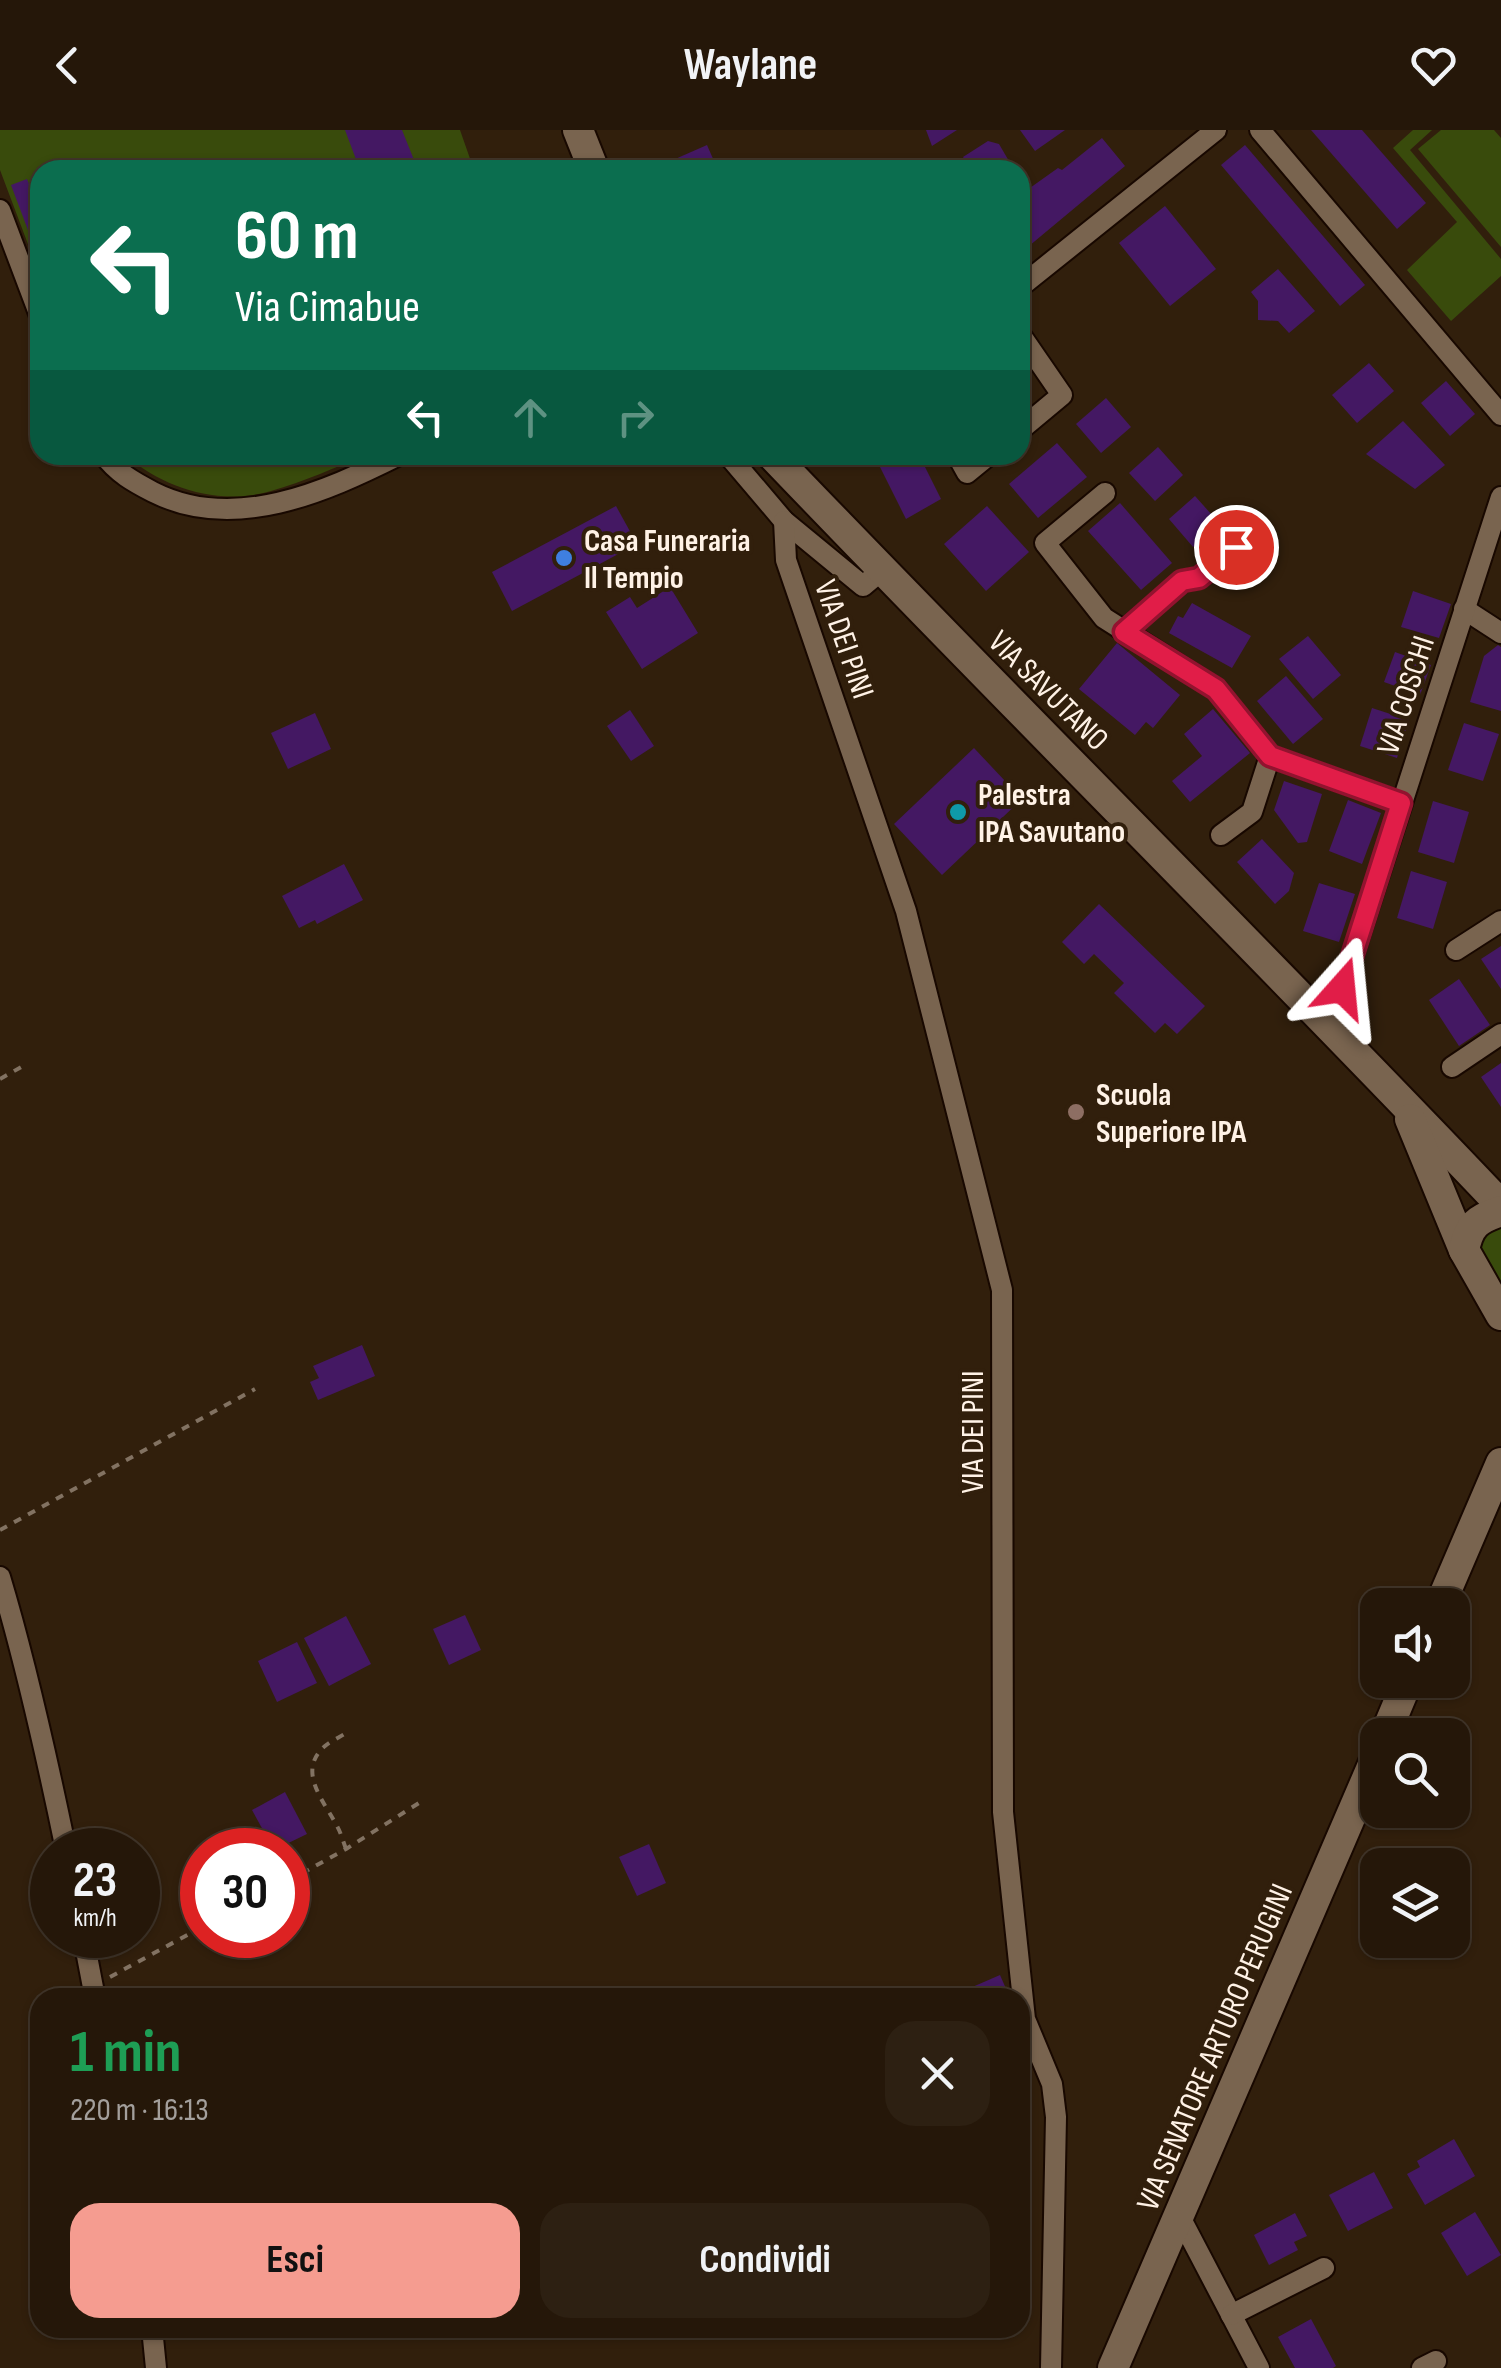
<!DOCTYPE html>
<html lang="it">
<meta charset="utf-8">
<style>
:root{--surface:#251709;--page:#2d2012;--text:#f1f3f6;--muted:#a39f9c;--line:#42362a;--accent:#f59c90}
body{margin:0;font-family:"Sofia Sans Condensed",sans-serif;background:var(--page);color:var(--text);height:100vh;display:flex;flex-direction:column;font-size:38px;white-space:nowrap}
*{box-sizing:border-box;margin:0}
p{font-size:32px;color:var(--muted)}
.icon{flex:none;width:55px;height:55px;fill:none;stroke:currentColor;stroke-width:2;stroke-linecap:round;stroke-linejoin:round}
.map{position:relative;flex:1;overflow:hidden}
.panel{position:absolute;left:30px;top:1858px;width:1000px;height:350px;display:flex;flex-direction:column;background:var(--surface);border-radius:30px;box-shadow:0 2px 8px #0004,0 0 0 2px var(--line)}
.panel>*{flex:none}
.guide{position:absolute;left:30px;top:30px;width:1000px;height:305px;border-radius:30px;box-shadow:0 2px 8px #0004,0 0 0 2px var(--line);background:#0b6e4f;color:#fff;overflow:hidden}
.controls{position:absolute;left:1360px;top:1458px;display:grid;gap:20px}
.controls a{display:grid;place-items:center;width:110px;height:110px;border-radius:20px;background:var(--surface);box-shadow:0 2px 8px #0004,0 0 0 2px var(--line);font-size:50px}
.speed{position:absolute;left:30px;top:1698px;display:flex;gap:20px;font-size:50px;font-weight:700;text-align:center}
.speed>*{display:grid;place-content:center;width:130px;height:130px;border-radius:50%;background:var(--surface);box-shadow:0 2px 8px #0004,0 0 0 2px var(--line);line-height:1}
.speed small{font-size:25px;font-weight:400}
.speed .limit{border:15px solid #d22;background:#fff;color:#111}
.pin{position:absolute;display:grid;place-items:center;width:85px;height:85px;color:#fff;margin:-42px;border:5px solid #fff;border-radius:50%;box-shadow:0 2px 10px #0007}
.me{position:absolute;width:110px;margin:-55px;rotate:18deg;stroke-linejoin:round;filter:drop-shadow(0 0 8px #0008)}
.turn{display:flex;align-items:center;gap:35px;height:210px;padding:0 40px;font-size:45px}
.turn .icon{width:130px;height:130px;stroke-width:2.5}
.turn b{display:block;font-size:70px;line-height:85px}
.lanes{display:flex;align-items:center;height:95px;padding:0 40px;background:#0003;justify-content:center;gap:50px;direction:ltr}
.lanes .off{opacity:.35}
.round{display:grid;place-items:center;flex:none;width:105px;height:105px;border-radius:30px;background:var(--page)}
.headline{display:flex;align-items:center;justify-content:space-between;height:170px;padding:0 40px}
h1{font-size:60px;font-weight:700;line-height:75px;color:#1e9e55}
.primary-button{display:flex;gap:20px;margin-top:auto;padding:20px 40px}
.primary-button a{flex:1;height:115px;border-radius:30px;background:var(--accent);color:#111;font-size:40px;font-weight:700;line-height:115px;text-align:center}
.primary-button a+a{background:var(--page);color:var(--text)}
header{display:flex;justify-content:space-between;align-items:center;height:130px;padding:0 40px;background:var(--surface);font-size:45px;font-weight:700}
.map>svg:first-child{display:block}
.green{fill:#394b0c}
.building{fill:#441863}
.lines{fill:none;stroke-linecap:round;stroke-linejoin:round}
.street-casing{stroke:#180800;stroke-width:24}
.secondary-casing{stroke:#180800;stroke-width:34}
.path{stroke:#827262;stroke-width:4;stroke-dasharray:8 8;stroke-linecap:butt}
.street{stroke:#79644f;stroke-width:20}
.secondary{stroke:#79644f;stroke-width:30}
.route-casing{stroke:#92132f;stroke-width:25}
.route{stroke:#e11d48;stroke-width:18}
.shop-dot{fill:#3f7fe0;stroke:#311f0c;stroke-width:4}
.culture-dot{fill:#0f9aa8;stroke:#311f0c;stroke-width:4}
.education-dot{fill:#8d6e63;stroke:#311f0c;stroke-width:4}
.labels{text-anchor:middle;stroke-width:8;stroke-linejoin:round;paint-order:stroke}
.poi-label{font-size:32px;font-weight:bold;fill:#fff2e6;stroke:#311f0c;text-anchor:start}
.street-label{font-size:32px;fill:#fff2e6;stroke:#311f0c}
</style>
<header><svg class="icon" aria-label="back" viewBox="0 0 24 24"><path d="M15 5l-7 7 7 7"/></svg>Waylane<svg class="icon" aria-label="heart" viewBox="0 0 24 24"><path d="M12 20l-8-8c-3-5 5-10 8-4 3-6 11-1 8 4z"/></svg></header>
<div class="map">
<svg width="1501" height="2238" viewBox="0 0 1501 2238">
<rect width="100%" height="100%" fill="#311f0c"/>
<!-- green -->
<g class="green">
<path d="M 0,0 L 460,0 L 474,40 L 40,40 L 40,146 L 0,40 Z"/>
<path d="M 1413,0 L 1432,0 L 1410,20 L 1501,129 L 1501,146 L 1451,191 L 1407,140 L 1457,92 L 1393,18 Z"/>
<path d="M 1441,0 L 1494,0 L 1501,8 L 1501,117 L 1418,19 Z"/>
<path d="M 125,325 L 367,325 C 335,337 304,352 271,361 C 219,376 165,359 125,325 Z"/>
<path d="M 1501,1092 L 1501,1164 L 1479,1127 L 1479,1101 Z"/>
</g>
<!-- building -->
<g class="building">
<path d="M 345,0 L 402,0 L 418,40 L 360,40 Z"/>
<path d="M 926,0 L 957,0 L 932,16 Z"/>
<path d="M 1020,0 L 1065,0 L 1035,21 Z"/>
<path d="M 1311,0 L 1362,0 L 1426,73 L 1397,99 Z"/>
<path d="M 1102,8 L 1125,36 L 1029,116 L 1020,105 L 1020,65 L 1058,38 L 1062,40 Z"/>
<path d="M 988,11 L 999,14 L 1013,38 L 1010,40 L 971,40 L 963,27 Z"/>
<path d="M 707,15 L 718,40 L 658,40 L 657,37 Z"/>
<path d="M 1245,15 L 1365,155 L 1340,176 L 1221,35 Z"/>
<path d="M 27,49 L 40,82 L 40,113 L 34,116 L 11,55 Z"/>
<path d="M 1165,76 L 1216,139 L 1170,176 L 1119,113 Z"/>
<path d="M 1278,139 L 1315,181 L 1289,203 L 1278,191 L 1258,190 L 1258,171 L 1251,162 Z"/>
<path d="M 1369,233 L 1394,261 L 1357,293 L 1332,265 Z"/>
<path d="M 1446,251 L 1475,284 L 1450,306 L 1421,273 Z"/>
<path d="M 1106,268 L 1131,297 L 1101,323 L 1076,294 Z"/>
<path d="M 1403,291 L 1445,335 L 1415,359 L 1366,324 Z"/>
<path d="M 1057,313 L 1087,347 L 1038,388 L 1009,354 Z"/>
<path d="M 1158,317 L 1183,345 L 1155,371 L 1129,343 Z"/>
<path d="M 874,325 L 919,325 L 941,369 L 906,389 Z"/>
<path d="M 1195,366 L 1220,394 L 1193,417 L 1169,389 Z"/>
<path d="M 1120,373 L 1172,433 L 1141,460 L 1088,401 Z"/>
<path d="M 616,376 L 637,414 L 512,481 L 492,442 Z"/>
<path d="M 987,376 L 1029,422 L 986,461 L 944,414 Z"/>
<path d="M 670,457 L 698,503 L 642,539 L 606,482 L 630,467 L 637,478 Z"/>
<path d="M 1413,461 L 1451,474 L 1439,508 L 1401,497 Z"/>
<path d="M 1192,473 L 1251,506 L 1232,538 L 1169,503 L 1178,486 L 1183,488 Z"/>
<path d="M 1308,506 L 1341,545 L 1313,569 L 1279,529 Z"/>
<path d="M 1117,513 L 1180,565 L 1153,598 L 1146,592 L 1135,605 L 1079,559 Z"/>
<path d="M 1498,515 L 1501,517 L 1501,581 L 1470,572 L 1484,526 Z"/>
<path d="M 1395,522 L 1431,535 L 1420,565 L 1384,552 Z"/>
<path d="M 1286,546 L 1323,589 L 1293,614 L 1257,571 Z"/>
<path d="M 1372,578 L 1409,590 L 1397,628 L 1360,616 Z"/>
<path d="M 1213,579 L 1250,623 L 1190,672 L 1172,651 L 1202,626 L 1184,604 Z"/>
<path d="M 630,580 L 654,616 L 631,631 L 607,596 Z"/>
<path d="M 315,583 L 331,619 L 288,639 L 271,603 Z"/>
<path d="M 1464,593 L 1499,604 L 1483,651 L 1448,640 Z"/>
<path d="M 974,618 L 1022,669 L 942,745 L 894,694 Z"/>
<path d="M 1284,651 L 1322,664 L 1307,712 L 1298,713 L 1274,680 Z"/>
<path d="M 1348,670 L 1381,683 L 1362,734 L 1329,721 Z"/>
<path d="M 1433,671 L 1469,682 L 1454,733 L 1418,722 Z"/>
<path d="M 1262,709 L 1294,743 L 1289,761 L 1275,774 L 1237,732 Z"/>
<path d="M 344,734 L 363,770 L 317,794 L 315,790 L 299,798 L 282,766 Z"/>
<path d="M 1411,741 L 1447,752 L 1433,799 L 1397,788 Z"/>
<path d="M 1319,753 L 1355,764 L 1339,812 L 1303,801 Z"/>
<path d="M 1099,774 L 1205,876 L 1177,904 L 1165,893 L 1155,903 L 1114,863 L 1124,853 L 1094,824 L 1084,834 L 1062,812 Z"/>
<path d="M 1501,816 L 1501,859 L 1481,829 Z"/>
<path d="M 1459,849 L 1490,895 L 1459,916 L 1429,870 Z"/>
<path d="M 1501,933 L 1501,977 L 1481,947 Z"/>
<path d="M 362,1215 L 375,1246 L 318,1270 L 310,1252 L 319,1248 L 313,1236 Z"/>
<path d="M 465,1485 L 481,1520 L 449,1535 L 433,1499 Z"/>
<path d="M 346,1486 L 371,1534 L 329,1556 L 304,1508 Z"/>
<path d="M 297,1512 L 317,1553 L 277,1572 L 258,1531 Z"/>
<path d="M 285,1662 L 307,1704 L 274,1720 L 252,1680 Z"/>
<path d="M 649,1714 L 666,1753 L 637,1766 L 619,1727 Z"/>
<path d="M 1000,1845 L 1010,1868 L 947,1868 Z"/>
<path d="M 1454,2009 L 1475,2046 L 1425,2075 L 1407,2044 L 1420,2037 L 1417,2031 Z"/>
<path d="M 1374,2042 L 1393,2078 L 1348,2101 L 1329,2065 Z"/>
<path d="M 1475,2082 L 1501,2125 L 1467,2146 L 1441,2103 Z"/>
<path d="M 1295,2083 L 1307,2106 L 1294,2112 L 1298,2120 L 1269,2135 L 1254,2105 Z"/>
<path d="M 1311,2189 L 1336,2236 L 1333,2238 L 1295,2238 L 1278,2207 Z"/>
</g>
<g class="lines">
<!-- street casing -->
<g class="street-casing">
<g id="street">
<path d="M 1260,0 L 1501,285"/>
<path d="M 0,80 L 40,186"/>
<path d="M 1020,157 L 1216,0"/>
<path d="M 1020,204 L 1062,265 L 1020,300"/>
<path d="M 104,325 C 117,343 134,352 153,362 C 234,403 325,362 399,325"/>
<path d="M 728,325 L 784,391 L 863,456 L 882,440"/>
<path d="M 957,325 L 967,343 L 989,325"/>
<path d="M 1105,363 L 1045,413 L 1104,488 L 1216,559 L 1270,626 L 1401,673"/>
<path d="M 784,391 L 786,430 L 906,781 L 1002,1160 L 1003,1682 L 1025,1889 L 1052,1954 L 1056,1987 L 1051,2238"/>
<path d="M 1464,479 L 1501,503"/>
<path d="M 1124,501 L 1182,451 L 1199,448 L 1236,417"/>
<path d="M 1221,705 L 1252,682 L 1270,626"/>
<path d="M 1456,820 L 1501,791"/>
<path d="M 1330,896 L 1501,367"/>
<path d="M 1452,937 L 1501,904"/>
<path d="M 0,1447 C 27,1537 47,1628 66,1720"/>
<path d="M 83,1805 L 95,1868"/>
<path d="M 1180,2087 L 1259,2238"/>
<path d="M 1231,2185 L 1324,2138"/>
<path d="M 152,2198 L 156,2238"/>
<path d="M 1422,2238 L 1436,2231"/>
</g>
</g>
<!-- secondary casing -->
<g class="secondary-casing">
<g id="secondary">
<path d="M 578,0 L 594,40"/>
<path d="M 772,325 C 1013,577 1261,822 1501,1075"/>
<path d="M 1410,989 L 1464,1120"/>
<path d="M 1501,1081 C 1477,1089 1469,1095 1464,1120 L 1501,1185"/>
<path d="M 1440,1475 L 1501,1333"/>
<path d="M 1385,1605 L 1408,1550"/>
<path d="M 1113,2238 L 1378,1623"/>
</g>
</g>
<!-- path -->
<g class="path">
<path d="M 0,949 L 23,936"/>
<path d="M 0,1400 L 255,1259"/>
<path d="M 346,1719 C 343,1711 341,1703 337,1696 C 324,1671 296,1641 325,1616 C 331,1611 340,1607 346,1603"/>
<path d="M 288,1751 L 346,1719 L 419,1673"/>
<path d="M 110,1847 L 202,1797"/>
</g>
<!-- street -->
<use href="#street" class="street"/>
<!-- secondary -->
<use href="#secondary" class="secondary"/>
</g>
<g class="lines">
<!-- route casing -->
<g class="route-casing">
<path id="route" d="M 1236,417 L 1199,448 L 1182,451 L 1124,502 L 1216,559 L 1270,626 L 1401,673 L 1342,858"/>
</g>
<!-- route -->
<use href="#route" class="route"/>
</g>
<!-- markers -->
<circle class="shop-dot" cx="564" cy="428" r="10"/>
<circle class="culture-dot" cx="958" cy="682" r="10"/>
<circle class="education-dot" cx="1076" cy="982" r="10"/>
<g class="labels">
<!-- poi labels -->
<g class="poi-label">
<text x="584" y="421">Casa Funeraria<tspan x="584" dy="37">Il Tempio</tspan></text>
<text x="978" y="675">Palestra<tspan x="978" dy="37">IPA Savutano</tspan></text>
<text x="1096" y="975">Scuola<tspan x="1096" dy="37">Superiore IPA</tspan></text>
</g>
<!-- street labels -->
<g class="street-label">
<text transform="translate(845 509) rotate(71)" y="11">VIA DEI PINI</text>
<text transform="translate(1049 560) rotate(45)" y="11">VIA SAVUTANO</text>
<text transform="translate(1405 565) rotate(-72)" y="11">VIA COSCHI</text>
<text transform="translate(972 1302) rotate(-90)" y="11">VIA DEI PINI</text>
<text transform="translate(1214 1917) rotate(-67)" y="11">VIA SENATORE ARTURO PERUGINI</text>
</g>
</g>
</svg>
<div class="controls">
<a><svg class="icon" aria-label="sound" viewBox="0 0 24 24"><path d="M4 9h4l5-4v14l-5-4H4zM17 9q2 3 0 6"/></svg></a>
<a><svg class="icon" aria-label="search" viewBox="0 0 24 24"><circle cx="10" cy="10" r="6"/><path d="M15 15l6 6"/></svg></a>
<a><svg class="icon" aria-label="layers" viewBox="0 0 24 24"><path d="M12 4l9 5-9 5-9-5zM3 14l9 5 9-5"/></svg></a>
</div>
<div class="speed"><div>23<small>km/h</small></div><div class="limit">30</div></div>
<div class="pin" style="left:1236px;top:417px;background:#d93025"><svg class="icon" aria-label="arrive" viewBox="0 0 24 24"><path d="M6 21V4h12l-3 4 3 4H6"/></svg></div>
<svg class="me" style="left:1342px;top:858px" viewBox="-20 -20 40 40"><path d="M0-17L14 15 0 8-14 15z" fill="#e11d48" stroke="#fff" stroke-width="4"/></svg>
<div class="guide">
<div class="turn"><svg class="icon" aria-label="left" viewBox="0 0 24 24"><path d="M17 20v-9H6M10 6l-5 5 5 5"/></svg><div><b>60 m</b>Via Cimabue</div></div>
<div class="lanes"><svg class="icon" aria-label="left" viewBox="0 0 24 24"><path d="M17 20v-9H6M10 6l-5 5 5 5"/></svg><svg class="icon off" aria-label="ahead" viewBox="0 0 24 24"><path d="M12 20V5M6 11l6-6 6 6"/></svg><svg class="icon off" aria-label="right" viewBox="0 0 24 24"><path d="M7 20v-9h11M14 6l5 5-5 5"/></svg></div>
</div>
<section class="panel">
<div class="headline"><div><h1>1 min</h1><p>220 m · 16:13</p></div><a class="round"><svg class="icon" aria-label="close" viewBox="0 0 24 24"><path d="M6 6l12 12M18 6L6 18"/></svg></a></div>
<div class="primary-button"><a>Esci</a><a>Condividi</a></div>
</section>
</div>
